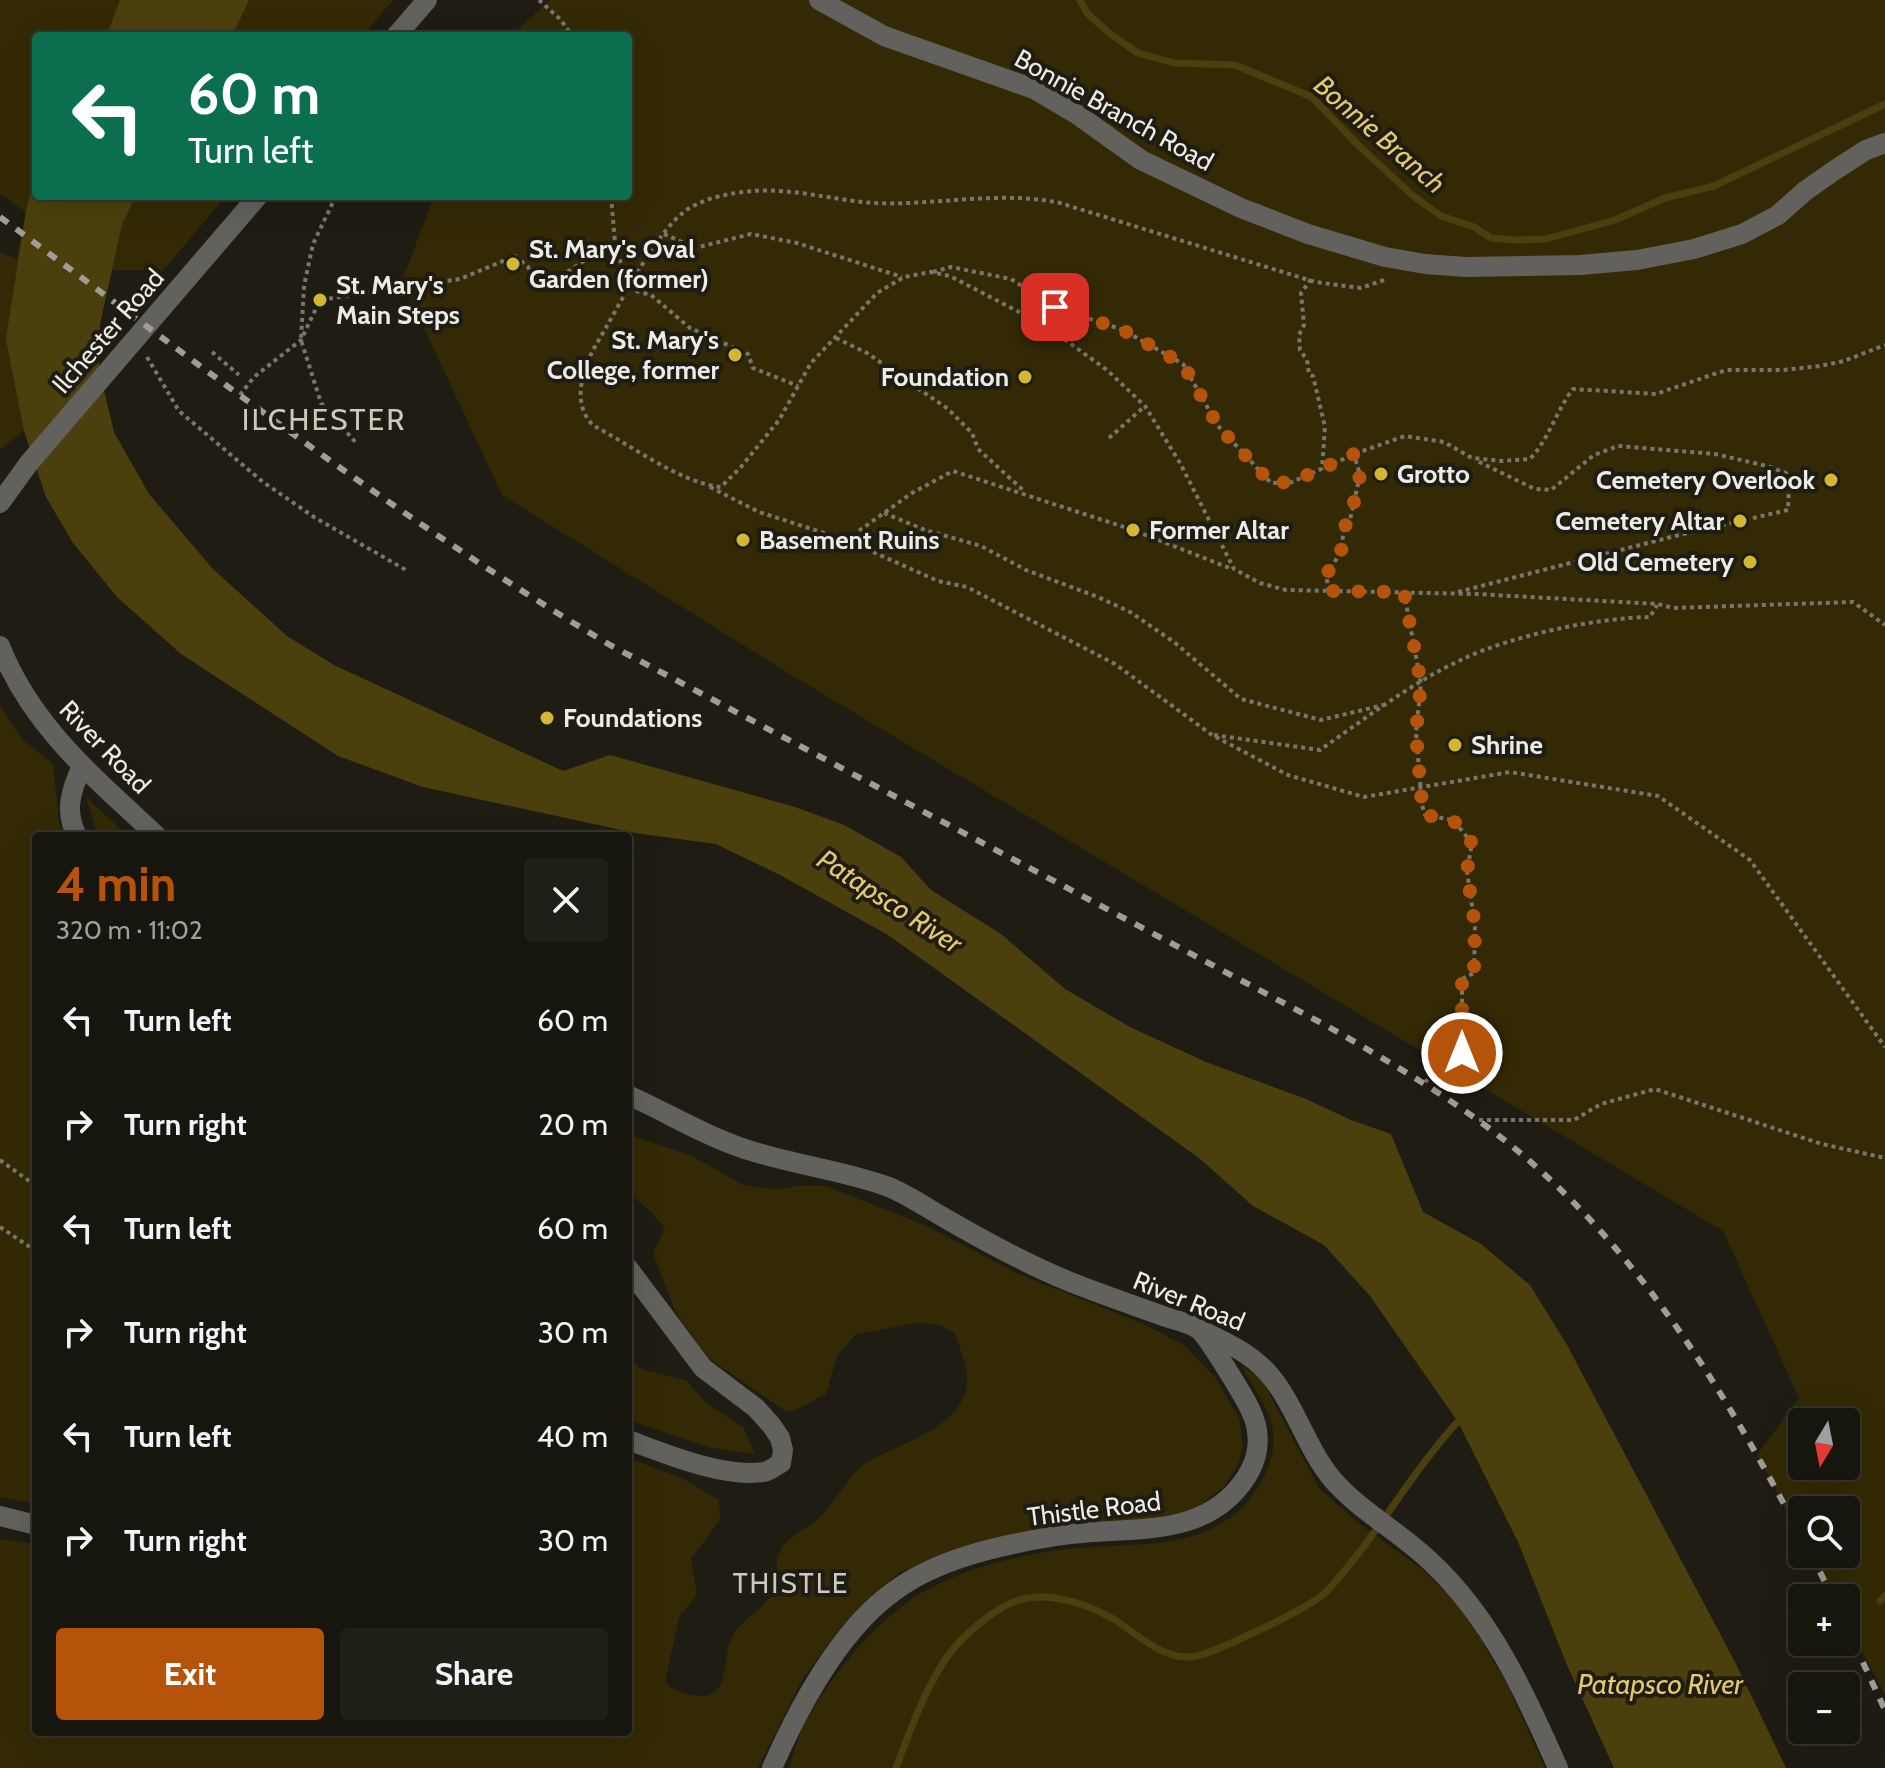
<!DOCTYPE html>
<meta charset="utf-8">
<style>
:root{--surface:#16150e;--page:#1f1e17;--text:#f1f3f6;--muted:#9e9f9e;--line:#35342e;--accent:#b45309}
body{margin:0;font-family:Cabin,sans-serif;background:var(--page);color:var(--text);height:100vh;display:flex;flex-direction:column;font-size:30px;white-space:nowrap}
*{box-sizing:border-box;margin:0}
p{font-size:26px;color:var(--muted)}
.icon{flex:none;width:44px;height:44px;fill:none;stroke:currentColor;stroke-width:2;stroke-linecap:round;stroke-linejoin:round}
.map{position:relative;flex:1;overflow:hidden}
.panel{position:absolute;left:32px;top:832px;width:600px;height:904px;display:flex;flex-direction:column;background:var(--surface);border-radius:8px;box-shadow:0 8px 32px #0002,0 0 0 2px var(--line)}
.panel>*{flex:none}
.banner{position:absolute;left:32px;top:32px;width:600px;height:168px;border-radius:8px;box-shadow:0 8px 32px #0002,0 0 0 2px var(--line);background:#0b6e4f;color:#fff;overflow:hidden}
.needle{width:52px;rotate:190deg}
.fabs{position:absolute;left:1788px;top:1408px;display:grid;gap:16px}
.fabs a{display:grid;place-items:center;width:72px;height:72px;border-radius:8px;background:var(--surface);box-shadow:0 8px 32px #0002,0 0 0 2px var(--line);font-size:40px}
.pin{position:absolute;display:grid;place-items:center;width:68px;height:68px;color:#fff;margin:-34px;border-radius:16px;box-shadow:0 4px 12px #0006}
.me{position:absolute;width:88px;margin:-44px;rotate:0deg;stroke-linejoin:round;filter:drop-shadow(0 0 6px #0008)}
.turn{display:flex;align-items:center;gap:28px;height:168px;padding:0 24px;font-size:36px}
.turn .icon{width:104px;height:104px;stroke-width:2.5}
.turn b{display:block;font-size:56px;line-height:68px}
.round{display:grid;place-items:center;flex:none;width:84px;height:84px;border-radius:8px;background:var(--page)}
.headline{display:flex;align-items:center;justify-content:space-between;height:136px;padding:0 24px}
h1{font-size:48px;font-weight:700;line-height:60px;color:var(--accent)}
.primary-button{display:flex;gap:16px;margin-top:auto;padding:16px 24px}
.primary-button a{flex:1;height:92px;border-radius:8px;background:var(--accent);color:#fff;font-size:32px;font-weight:700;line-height:92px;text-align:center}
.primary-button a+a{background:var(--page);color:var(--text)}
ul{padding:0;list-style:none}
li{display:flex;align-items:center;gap:24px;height:104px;padding:0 24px}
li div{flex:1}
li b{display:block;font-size:30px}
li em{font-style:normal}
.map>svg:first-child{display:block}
.green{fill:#332a05;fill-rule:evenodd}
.water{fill:#4b400d}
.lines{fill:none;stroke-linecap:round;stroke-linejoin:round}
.stream{stroke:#4b400d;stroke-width:7}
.path{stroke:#78766e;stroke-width:4;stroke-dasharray:4 4;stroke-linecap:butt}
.minor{stroke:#63615d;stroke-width:20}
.tertiary{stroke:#63615d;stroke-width:20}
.rail{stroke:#9f9d96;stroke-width:6;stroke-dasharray:10 10;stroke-linecap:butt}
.route{stroke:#b45309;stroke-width:14;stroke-dasharray:0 25.2}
.poi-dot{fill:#d4b635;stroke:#1e1c13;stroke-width:3}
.labels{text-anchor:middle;stroke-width:8;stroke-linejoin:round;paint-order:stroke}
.street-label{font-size:26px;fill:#edebe5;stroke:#1e1c13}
.poi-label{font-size:26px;font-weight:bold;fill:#edebe5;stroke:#1e1c13;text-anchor:start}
.water-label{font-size:28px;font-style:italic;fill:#e1c96e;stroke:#1e1c13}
.neighbourhood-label{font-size:28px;letter-spacing:2px;fill:#ccc9bd;stroke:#1e1c13}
.quarter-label{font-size:30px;letter-spacing:2px;fill:#ccc9bd;stroke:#1e1c13}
</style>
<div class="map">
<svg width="1885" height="1768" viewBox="0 0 1885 1768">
<rect width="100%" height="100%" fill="#1e1c13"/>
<!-- green -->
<g class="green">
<path d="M 0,0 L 393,0 L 363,36 L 36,36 L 36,196 L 226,196 L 161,273 L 146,270 L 112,270 L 100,324 L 99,370 L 16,387 L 24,431 L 0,450 L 0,252 L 17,259 L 26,212 L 0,193 Z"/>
<path d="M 550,0 L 1885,0 L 1885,1695 L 1846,1621 L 1846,1598 L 1834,1598 L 1810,1554 L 1846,1554 L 1846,1510 L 1802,1510 L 1802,1539 L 1757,1455 L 1799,1398 L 1723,1231 L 796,678 L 502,495 L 402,281 L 434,196 L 628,196 L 628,36 L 511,36 ZM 1802,1422 L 1846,1422 L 1846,1466 L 1802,1466 Z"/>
<path d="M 0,706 L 23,740 L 53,764 L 59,823 L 65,836 L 36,836 L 36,1504 L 0,1497 Z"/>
<path d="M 86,797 L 128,836 L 98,836 Z"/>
<path d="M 628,1134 L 694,1157 L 743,1185 L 776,1190 L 795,1186 L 826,1186 L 927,1226 L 1016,1273 L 1141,1323 L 1184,1345 L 1215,1377 L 1239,1418 L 1243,1446 L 1238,1465 L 1224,1487 L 1187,1515 L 983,1544 L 899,1573 L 841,1627 L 803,1678 L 758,1768 L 0,1768 L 0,1539 L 36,1544 L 36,1732 L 628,1732 L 628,1458 L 684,1479 L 719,1500 L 720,1520 L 691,1559 L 697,1595 L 679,1617 L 665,1682 C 672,1690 680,1693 691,1695 C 732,1703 720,1663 732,1637 C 740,1619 765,1610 773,1592 C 780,1577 772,1560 783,1546 C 793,1533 810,1527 821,1516 C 838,1500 849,1472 869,1461 C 904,1442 971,1425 967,1374 C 965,1360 959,1346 955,1333 L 940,1325 L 922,1322 L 856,1334 L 837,1356 L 826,1394 L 793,1411 L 784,1410 L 710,1359 L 699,1345 L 676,1313 L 653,1253 L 665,1228 L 651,1212 L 628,1192 Z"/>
<path d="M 628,1359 L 642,1369 L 687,1381 L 706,1403 L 744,1428 L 755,1454 L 712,1448 L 628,1420 Z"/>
<path d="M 1241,1366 L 1261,1378 L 1319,1488 L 1357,1522 L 1422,1569 L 1453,1599 L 1475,1629 L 1508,1686 L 1545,1768 L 789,1768 C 794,1753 798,1736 805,1723 C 831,1674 883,1611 932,1587 C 971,1567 1016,1556 1059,1550 C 1132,1540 1219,1558 1261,1482 C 1288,1432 1267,1409 1241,1366 Z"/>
</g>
<!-- water -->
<g class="water">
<path d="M 120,0 L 249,0 L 232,36 L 101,36 L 109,29 Z"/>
<path d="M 36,169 L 36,196 L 136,196 L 122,224 L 100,324 L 99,370 L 114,432 L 149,494 L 213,569 L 287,636 L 334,665 L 563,771 L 610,755 L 795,807 L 844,825 L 901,857 L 931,890 L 1001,934 L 1065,989 L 1130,1027 L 1206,1062 L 1306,1099 L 1351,1120 L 1391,1134 L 1423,1212 L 1481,1244 L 1530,1285 L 1567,1345 L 1735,1662 L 1786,1768 L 1614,1768 L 1567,1665 L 1518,1542 L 1458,1422 L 1370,1296 L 1324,1245 L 1253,1206 L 1199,1158 L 888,935 L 782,876 L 716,844 L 635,833 L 423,787 L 338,756 L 181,654 L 117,597 L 73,543 L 46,497 L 24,431 L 6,339 L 26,211 Z"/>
</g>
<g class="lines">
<!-- stream -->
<g class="stream">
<path d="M 1080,0 L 1087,13 L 1109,33 L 1138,53 L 1174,63 L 1235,65 L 1312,97 L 1358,145 L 1412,195 L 1441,216 L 1474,227 L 1491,238 L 1514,240 L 1546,239 L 1615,220 L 1665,198 L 1714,186 L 1885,104"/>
<path d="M 1880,1601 L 1885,1596"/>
<path d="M 896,1768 C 909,1734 921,1699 940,1668 C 954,1642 998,1602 1028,1598 C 1057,1593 1091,1606 1115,1620 C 1141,1637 1169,1665 1201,1655 C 1223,1648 1312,1607 1326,1592 C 1377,1538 1412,1469 1464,1415"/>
</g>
<!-- path -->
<g class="path">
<path d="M 539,0 L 561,20 L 572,36"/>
<path d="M 336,196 L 313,244 L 304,286 L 301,340 L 321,403 L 357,444"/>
<path d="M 611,196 L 615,243 L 628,289"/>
<path d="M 664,234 L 695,248 L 751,234 L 797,243 L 902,277"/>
<path d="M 933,272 L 951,267 L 1011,279 L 1055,307 L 1123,330 L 1183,364 L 1218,426 L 1271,483 L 1292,482 L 1357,453 L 1405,436 L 1444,442 L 1472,458 L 1502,461 L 1530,459 C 1549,439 1556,411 1573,389 L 1656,394 L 1726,370 L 1783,370 L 1820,366 L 1844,361 L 1885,345"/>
<path d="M 1308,280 L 1310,281 L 1301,293 L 1304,325 L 1299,335 L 1300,350 L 1307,360 L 1309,374 L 1313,376 L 1325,427 L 1322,469"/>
<path d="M 1384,280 L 1361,288 L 1315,282 L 1060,203 C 997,190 937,206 873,203 C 834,200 792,188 753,191 C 730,193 702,198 684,212 C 655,233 617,310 597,343 C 583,367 570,404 594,426 C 631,445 680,483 721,487 L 741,467 L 779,420 L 811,363 L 877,293 L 904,277 L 931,272 L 950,276 L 1046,326 L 1107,370 L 1145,406 L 1180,463 L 1234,569 L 1260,583 L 1286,590 L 1476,594 L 1658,604 L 1673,608 L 1853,602 L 1885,625"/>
<path d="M 628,289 L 651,295 L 690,328 L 748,354 L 753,368 L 798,386"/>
<path d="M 836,338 L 867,353 L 948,409 L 972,433 L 978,449 L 1024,491"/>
<path d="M 212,352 L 239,375"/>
<path d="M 147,357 L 179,411 L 263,482 L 314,517 L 406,570"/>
<path d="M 240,395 L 254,377 L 301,340 L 320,300 L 460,279 L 515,256 L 528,267 L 534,278 L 566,273 L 591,256 L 615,243"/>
<path d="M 1109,438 L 1145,406"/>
<path d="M 710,487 L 759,512 L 846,540 L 938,581 L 967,587 L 1115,664 L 1212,735 L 1288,775 L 1364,797 L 1510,772 L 1658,796 L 1750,860 L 1885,1047"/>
<path d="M 884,513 L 925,530 L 981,546 L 1026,570 L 1098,597 L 1130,612 L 1174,642 L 1241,699 L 1321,720 L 1388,704"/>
<path d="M 846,540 L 912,493 L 953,471 L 1133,530 L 1232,569"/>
<path d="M 1329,591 L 1326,575 L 1341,552 L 1344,527 L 1350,520 L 1360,475 L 1354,454"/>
<path d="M 1404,592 L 1421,684 L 1416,733 L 1422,805 L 1425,815 L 1453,820 L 1472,843 L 1467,871 L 1475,927 L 1474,973 L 1462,979 L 1462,1053 L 1451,1077 L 1436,1068 L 1424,1084"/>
<path d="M 1458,592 L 1675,536 L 1788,510 L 1789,483 L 1786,473 L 1767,466 L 1715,454 L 1618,446 L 1594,455 L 1551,490 L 1535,489 L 1475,460"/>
<path d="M 1214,735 L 1320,750 C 1366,718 1414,681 1465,658 C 1515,635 1596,618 1650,617 L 1657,605"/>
<path d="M 1479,1120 L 1574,1120 L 1601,1104 L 1655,1089 L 1822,1144 L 1885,1158"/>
<path d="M 0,1160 L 36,1186"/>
<path d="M 0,1227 L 36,1251"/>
</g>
<!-- minor -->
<g class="minor">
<path d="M 77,836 C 64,811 71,790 82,766"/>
<path d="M 628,1268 L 703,1368 L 756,1408 L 772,1426 L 780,1438 L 783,1450 L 781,1463 C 775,1466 770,1471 764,1472 C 723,1478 666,1454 628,1440"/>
<path d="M 1199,1329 C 1223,1341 1247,1351 1266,1371 C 1295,1402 1305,1447 1333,1480 C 1361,1512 1400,1532 1431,1562 C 1491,1618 1525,1693 1558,1768"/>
<path d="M 0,1516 L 36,1525"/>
</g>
<!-- tertiary -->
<g class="tertiary">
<path d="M 819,0 L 884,36 L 1034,89 L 1078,115 L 1141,160 L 1241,208 L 1308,234 L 1385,257 L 1425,264 L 1465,267 L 1580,265 L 1637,260 L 1694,249 L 1742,234 L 1778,215 L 1805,191 L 1835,170 L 1866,150 L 1885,143"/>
<path d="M 396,36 L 427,0"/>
<path d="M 0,503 L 29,463 L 258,196"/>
<path d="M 0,646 C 32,727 95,778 157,836"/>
<path d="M 628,1095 C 670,1114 703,1135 748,1150 C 794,1165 843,1170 889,1187 C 910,1196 930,1210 950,1221 C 988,1243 1027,1264 1068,1281 C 1100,1294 1133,1305 1166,1317 C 1175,1320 1190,1323 1198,1329 C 1207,1335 1245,1398 1251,1411 C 1261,1433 1260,1455 1247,1476 C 1204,1544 1123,1524 1056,1536 C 1002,1545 938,1558 893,1592 C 840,1630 798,1709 772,1768"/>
</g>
<!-- rail -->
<g class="rail">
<path d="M 0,217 C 200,365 396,518 610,645 L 1327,1026 C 1395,1065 1464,1105 1525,1157 C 1646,1261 1728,1397 1802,1538"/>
<path d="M 1811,1554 L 1833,1598"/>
<path d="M 1846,1626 L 1885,1710"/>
</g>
</g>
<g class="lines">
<!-- route -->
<path class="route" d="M 1055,307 L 1123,330 L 1183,364 L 1218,426 L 1271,483 L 1292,482 L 1354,454 L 1360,475 L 1350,520 L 1344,527 L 1341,552 L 1326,575 L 1329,591 L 1404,592 L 1421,684 L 1416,733 L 1422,805 L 1425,815 L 1453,820 L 1472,843 L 1467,871 L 1475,927 L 1474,973 L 1462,979 L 1462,1053"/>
</g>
<!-- markers -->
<g class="poi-dot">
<circle cx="513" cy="264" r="8"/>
<circle cx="320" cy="300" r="8"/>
<circle cx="735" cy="355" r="8"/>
<circle cx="1025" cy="377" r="8"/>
<circle cx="1381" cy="474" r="8"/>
<circle cx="1831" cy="480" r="8"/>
<circle cx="1740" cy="521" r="8"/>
<circle cx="1133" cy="530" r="8"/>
<circle cx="743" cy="540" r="8"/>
<circle cx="1750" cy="562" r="8"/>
<circle cx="547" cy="718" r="8"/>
<circle cx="1455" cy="745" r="8"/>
</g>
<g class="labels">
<!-- street labels -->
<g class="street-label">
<text transform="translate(1114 110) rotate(29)" y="9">Bonnie Branch Road</text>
<text transform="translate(108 331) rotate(-49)" y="9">Ilchester Road</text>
<text transform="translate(105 747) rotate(46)" y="9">River Road</text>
<text transform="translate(1189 1301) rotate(22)" y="9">River Road</text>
<text transform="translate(1094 1509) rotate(-7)" y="9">Thistle Road</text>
</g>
<!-- poi labels -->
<g class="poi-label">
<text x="529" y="258">St. Mary's Oval<tspan x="529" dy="30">Garden (former)</tspan></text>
<text x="336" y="294">St. Mary's<tspan x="336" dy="30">Main Steps</tspan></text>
<text x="719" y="349" text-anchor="end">St. Mary's<tspan x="719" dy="30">College, former</tspan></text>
<text x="1009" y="386" text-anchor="end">Foundation</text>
<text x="1397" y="483">Grotto</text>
<text x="1815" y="489" text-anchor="end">Cemetery Overlook</text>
<text x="1724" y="530" text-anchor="end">Cemetery Altar</text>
<text x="1149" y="539">Former Altar</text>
<text x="759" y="549">Basement Ruins</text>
<text x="1734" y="571" text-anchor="end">Old Cemetery</text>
<text x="563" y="727">Foundations</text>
<text x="1471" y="754">Shrine</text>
</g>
<!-- water labels -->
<g class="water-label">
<text transform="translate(1380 134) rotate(41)" y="10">Bonnie Branch</text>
<text transform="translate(890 901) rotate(33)" y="10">Patapsco River</text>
<text x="1660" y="1694">Patapsco River</text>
</g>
<!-- neighbourhood labels -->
<g class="neighbourhood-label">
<text x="791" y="1593">THISTLE</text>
</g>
<!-- quarter labels -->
<g class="quarter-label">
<text x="324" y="430">ILCHESTER</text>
</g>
</g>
</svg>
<div class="fabs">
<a><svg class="needle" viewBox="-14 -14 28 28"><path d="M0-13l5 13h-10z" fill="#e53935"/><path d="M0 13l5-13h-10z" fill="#9e9f9e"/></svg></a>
<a><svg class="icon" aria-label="search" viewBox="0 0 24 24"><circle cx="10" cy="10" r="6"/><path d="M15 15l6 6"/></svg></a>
<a>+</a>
<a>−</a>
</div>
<div class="pin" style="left:1055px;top:307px;background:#d93025"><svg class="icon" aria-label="arrive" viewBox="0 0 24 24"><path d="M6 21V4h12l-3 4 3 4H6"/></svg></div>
<svg class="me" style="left:1462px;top:1053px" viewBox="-20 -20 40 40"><circle r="17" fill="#b45309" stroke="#fff" stroke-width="3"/><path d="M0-11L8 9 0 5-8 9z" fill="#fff"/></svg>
<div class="banner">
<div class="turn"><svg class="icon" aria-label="left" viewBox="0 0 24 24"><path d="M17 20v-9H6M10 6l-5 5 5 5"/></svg><div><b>60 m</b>Turn left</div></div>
</div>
<section class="panel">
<div class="headline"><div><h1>4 min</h1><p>320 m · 11:02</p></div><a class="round"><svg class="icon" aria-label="close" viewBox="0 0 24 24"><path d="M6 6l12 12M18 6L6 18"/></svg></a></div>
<ul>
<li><svg class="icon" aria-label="left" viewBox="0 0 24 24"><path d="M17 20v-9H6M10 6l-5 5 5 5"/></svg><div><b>Turn left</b></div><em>60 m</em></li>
<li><svg class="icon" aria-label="right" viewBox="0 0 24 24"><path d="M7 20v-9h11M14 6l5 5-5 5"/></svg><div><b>Turn right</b></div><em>20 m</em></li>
<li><svg class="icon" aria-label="left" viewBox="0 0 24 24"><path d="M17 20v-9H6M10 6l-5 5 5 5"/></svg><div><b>Turn left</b></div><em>60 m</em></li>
<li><svg class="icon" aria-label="right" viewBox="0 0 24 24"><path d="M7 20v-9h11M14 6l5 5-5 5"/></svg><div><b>Turn right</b></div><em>30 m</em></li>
<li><svg class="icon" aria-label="left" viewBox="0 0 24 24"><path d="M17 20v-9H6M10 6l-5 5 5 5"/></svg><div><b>Turn left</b></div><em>40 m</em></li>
<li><svg class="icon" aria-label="right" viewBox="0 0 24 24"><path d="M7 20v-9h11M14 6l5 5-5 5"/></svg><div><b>Turn right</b></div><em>30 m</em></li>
</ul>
<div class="primary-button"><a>Exit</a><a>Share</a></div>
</section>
</div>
